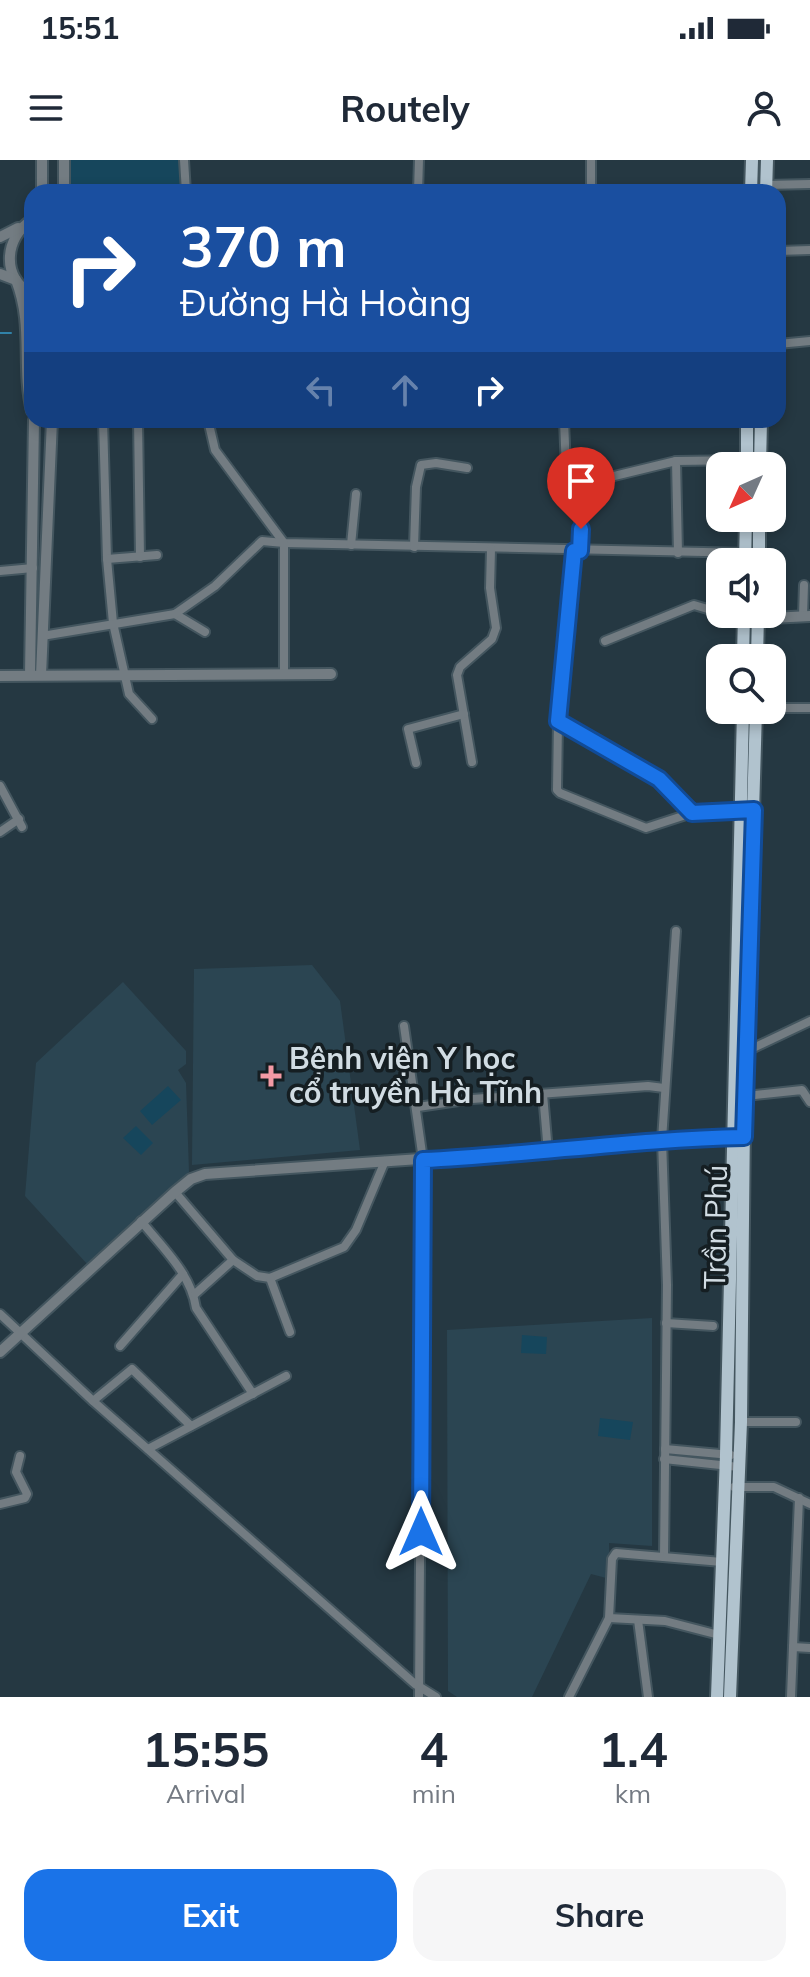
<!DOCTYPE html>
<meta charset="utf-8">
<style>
:root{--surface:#fff;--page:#f6f6f7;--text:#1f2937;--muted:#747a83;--accent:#1a73e8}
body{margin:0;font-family:Mulish,sans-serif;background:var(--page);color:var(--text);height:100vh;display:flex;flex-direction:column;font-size:30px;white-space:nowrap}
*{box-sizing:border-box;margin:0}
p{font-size:26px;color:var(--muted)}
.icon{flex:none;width:44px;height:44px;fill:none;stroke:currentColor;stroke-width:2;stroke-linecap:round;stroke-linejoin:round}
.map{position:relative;height:1537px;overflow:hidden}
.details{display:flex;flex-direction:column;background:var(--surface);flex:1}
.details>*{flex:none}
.guide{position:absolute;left:24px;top:24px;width:762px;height:244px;border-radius:24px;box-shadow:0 4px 12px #0003;background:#1a4fa0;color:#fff;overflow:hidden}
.needle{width:52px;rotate:225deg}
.controls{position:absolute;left:706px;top:292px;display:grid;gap:16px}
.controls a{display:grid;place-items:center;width:80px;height:80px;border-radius:16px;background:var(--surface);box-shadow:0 4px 12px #0003;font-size:40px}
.pin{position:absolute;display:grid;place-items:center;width:68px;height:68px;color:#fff;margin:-82px -34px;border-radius:50% 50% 50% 0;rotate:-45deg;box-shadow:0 0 8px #0007}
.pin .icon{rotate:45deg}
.me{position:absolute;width:88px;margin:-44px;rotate:0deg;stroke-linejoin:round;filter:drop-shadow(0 0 6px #0008)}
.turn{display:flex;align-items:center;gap:28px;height:168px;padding:0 24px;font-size:36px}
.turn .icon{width:104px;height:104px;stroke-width:2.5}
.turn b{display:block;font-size:56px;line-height:68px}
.lanes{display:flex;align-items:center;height:76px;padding:0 24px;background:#0003;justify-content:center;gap:40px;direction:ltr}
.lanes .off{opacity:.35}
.eta{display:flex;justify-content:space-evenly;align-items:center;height:136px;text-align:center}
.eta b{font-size:48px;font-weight:700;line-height:56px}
.button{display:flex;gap:16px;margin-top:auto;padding:16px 24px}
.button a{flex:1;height:92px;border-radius:24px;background:var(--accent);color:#fff;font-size:32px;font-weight:700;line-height:92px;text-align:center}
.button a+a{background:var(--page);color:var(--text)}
.status{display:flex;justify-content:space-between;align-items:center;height:56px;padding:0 40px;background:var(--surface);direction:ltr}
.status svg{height:22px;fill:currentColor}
header{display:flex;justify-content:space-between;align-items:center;height:104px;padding:0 24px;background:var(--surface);font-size:36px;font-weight:700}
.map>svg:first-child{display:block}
.built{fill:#2b4552}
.green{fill:#16465c}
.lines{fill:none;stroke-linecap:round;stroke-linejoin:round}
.stream{stroke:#3182a8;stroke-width:2}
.minor-casing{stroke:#44565f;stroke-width:12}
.tertiary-casing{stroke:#44565f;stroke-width:14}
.primary-casing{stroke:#44565f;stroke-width:16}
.minor{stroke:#737c82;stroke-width:8}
.tertiary{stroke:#737c82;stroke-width:10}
.primary{stroke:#b1c3ce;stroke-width:12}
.route-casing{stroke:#114b97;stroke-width:20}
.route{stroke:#1a73e8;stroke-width:14}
.poi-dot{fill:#f49aa5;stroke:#151e22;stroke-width:3}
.labels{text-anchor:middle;stroke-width:7;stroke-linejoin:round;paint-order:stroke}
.poi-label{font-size:30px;font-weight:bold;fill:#d1dce3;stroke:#151e22;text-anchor:start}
.street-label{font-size:30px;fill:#d1dce3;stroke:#151e22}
</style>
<div class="status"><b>15:51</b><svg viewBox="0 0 49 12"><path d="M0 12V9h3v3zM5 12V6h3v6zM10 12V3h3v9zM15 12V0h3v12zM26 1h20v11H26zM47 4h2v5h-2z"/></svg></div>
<header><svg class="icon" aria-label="menu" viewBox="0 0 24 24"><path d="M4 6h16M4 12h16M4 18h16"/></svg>Routely<svg class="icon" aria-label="person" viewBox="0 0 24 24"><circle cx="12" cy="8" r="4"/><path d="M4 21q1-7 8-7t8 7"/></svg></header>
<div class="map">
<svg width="810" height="1537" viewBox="0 0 810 1537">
<rect width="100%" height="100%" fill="#253842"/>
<!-- built -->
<g class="built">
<path d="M 312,805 L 340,841 L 360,990 L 192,1005 L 194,809 Z"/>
<path d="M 123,822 L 186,891 L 186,904 L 178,910 L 186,923 L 189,1012 L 88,1105 L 25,1036 L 36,903 Z"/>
<path d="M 652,1158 L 652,1386 L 609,1383 L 610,1419 L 591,1414 L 532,1537 L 457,1537 L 448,1531 L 447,1170 Z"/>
</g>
<!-- green -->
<g class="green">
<path d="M 68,0 L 181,0 L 183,32 L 68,32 Z"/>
<path d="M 168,926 L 181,940 L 152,965 L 140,951 Z"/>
<path d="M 136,966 L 153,983 L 141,995 L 123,978 Z"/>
<path d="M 522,1175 L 547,1177 L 546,1194 L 521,1193 Z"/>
<path d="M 600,1258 L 633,1262 L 630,1280 L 598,1276 Z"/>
</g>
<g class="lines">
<!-- stream -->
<path class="stream" d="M 0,173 L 11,173"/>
<!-- minor casing -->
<g class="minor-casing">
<g id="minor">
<path d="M 184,0 L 186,32"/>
<path d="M 766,25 L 810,24"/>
<path d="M 418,32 L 419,0"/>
<path d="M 591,32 L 591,0"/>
<path d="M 778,91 L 810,90"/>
<path d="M 778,184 L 810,181"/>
<path d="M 103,260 L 107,399 L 113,463 L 129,534 L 152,559"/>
<path d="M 138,260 L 140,397"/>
<path d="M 208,260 L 215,290 L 284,383 L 750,393"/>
<path d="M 564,260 L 566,310 L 573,326 L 676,301"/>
<path d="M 579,327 L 580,391"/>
<path d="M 351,385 L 356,334"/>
<path d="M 414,387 L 416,327 L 421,305 L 436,303 L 467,308"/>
<path d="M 574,391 L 558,561 L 659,619 L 692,653 L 746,650"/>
<path d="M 678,393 L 676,301 L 747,300"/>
<path d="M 107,399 L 157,395"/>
<path d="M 0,411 L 33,408"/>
<path d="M 175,454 L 205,472"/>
<path d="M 803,456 L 804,425"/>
<path d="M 42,476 L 175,454 L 215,426 L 262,381 L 284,383 L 284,515"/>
<path d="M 605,481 L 694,445 L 711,450 L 720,441"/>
<path d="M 772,548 L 810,548"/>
<path d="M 558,561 L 557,630 L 560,633 L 646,668 L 692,653"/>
<path d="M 472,602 L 457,515 L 460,507 L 492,479 L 496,468 L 490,428 L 491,389"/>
<path d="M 416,603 L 408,569 L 464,554"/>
<path d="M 0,626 L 22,667"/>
<path d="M 0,672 L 19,659"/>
<path d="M 404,866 L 423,1000 L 419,1537"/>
<path d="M 747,891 L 810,861"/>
<path d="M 543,934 L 548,992"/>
<path d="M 746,936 L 802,930 L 810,942"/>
<path d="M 418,947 L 472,939 L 648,926 L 664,928"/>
<path d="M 175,1032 L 233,1100 L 257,1116 L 270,1118 L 344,1087 L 356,1070 L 385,1001"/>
<path d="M 141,1061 C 163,1088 191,1114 196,1148 L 253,1234"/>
<path d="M 270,1118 L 290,1172"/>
<path d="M 195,1134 L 233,1100"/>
<path d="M 0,1154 L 93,1241 L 415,1524 L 436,1537"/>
<path d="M 666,1163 L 713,1166"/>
<path d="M 120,1186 L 183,1114"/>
<path d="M 93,1241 L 132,1209 L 191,1266"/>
<path d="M 741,1262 L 796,1262"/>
<path d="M 148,1289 L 286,1216"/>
<path d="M 665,1289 L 731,1295"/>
<path d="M 664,1299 L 739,1307"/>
<path d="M 734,1327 L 774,1327 L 810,1344"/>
<path d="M 0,1344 L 25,1338 L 27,1334 L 16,1312 L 20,1296"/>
<path d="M 664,1397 L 667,1125 L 662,980 L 676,771"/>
<path d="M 609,1458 L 665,1461 L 719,1475"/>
<path d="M 638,1460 L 648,1537"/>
<path d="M 793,1487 L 810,1488"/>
<path d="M 569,1537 L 609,1458 L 612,1399 L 616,1393 L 722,1402"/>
<path d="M 791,1537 L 799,1338"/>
</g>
</g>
<!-- tertiary casing -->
<g class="tertiary-casing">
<g id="tertiary">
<path d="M 64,0 L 64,32"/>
<path d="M 42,32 L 42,0"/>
<path d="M 32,60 C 4,77 1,119 32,134"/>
<path d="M 0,77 L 18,68"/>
<path d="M 0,114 L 16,120 C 34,166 21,206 32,251"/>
<path d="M 750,459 L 810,456"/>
<path d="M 30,515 L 34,260"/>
<path d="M 41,515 L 52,260"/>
<path d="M 0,516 L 331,514"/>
<path d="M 0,1192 L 175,1032 L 191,1019 L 205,1014 L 738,977"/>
</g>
</g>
<!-- primary casing -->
<g class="primary-casing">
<g id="primary">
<path d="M 751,32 L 752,0"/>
<path d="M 766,32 L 767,0"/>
<path d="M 747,306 L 747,260"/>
<path d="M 760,306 L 761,260"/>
<path d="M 745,402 L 746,358"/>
<path d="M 759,402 L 759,358"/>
<path d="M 743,498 L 744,454"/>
<path d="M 757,498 L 758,454"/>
<path d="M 717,1537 L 726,1295 L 743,550"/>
<path d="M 730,1537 L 741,1262 L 744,959 L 756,550"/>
</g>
</g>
<!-- minor -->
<use href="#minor" class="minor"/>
<!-- tertiary -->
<use href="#tertiary" class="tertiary"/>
<!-- primary -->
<use href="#primary" class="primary"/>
</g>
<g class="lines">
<!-- route casing -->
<g class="route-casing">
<path id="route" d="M 421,1372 L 423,1000 C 530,995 637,979 744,977 L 754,650 L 692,653 L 659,619 L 558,561 L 574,391 L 580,391 L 581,369"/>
</g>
<!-- route -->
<use href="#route" class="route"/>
</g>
<!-- markers -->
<path class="poi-dot" d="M267 904h8v8h8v8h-8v8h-8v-8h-8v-8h8z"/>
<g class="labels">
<!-- poi labels -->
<g class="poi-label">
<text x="289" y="909">Bệnh viện Y học<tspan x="289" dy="34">cổ truyền Hà Tĩnh</tspan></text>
</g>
<!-- street labels -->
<g class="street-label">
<text transform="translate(716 1067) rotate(-89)" y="10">Trần Phú</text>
</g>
</g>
</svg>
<div class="controls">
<a><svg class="needle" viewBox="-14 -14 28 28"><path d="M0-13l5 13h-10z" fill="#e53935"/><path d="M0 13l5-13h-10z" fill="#747a83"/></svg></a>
<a><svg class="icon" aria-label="sound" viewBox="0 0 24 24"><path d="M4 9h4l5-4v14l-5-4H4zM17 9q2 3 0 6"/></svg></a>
<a><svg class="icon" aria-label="search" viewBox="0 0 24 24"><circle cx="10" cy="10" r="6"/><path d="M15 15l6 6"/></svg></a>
</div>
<div class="pin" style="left:581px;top:369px;background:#d93025"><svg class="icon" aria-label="arrive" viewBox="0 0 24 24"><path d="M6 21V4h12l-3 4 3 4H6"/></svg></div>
<svg class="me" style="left:421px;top:1372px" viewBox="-20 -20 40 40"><path d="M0-17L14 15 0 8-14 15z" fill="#1a73e8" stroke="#fff" stroke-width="4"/></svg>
<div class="guide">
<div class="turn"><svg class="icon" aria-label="right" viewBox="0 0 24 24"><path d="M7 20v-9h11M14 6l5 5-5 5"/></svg><div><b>370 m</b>Đường Hà Hoàng</div></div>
<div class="lanes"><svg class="icon off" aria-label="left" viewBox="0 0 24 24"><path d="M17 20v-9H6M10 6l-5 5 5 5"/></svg><svg class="icon off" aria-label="ahead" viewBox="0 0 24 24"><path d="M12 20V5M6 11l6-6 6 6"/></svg><svg class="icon" aria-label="right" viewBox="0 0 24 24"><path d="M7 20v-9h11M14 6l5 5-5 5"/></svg></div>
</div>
</div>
<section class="details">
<div class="eta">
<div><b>15:55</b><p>Arrival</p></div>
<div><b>4</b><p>min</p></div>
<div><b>1.4</b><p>km</p></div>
</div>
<div class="button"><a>Exit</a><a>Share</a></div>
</section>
